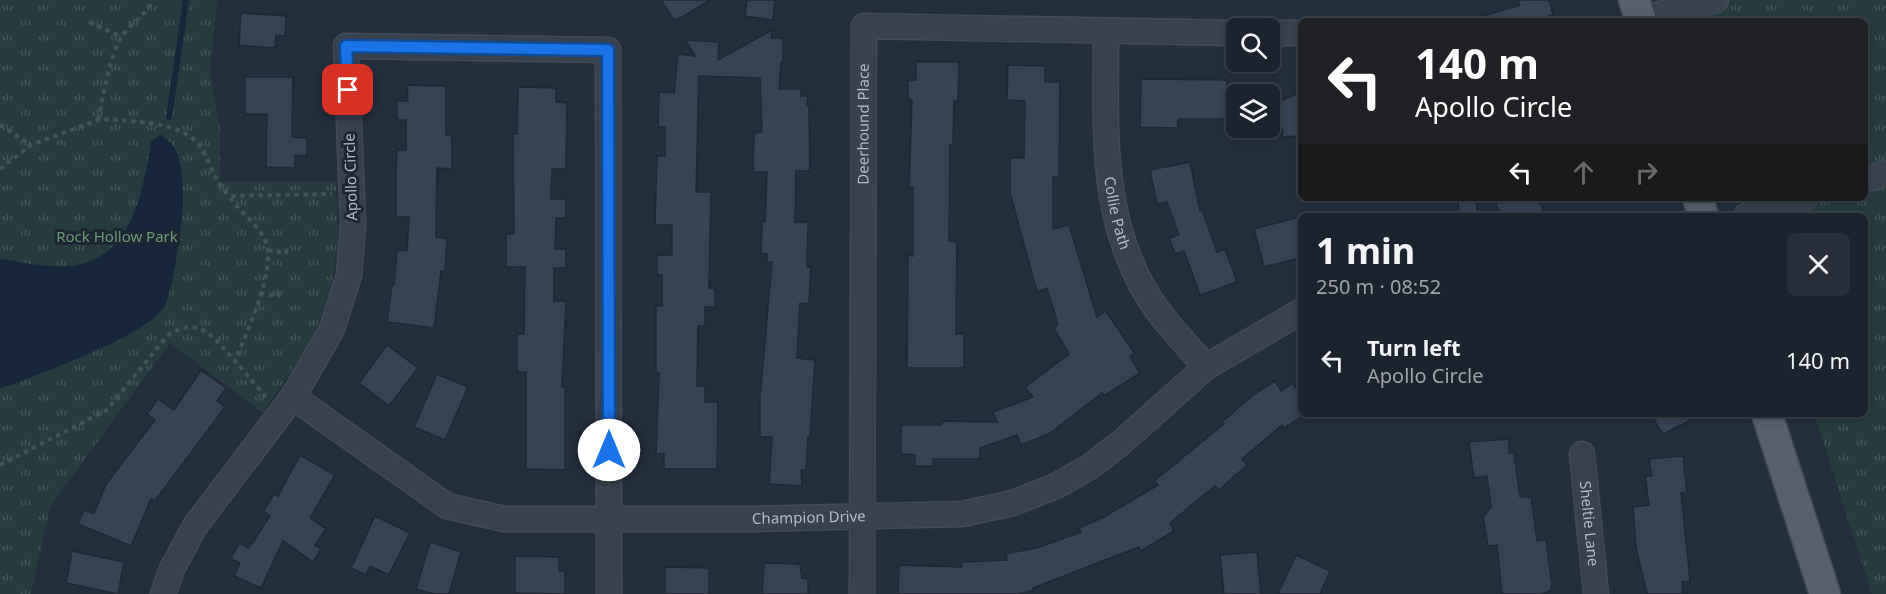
<!DOCTYPE html>
<meta charset="utf-8">
<style>
:root{--surface:#1b232e;--page:#282f3a;--text:#f1f3f6;--muted:#a0a4aa;--line:#39404a}
body{margin:0;font-family:"Noto Sans",sans-serif;background:var(--page);color:var(--text);height:100vh;display:flex;flex-direction:column;font-size:22px;white-space:nowrap}
*{box-sizing:border-box;margin:0}
p{font-size:20px;color:var(--muted)}
.icon{flex:none;width:33px;height:33px;fill:none;stroke:currentColor;stroke-width:2;stroke-linecap:round;stroke-linejoin:round}
.map{position:relative;flex:1;overflow:hidden}
.sheet{position:absolute;left:1298px;top:213px;width:570px;height:204px;display:flex;flex-direction:column;background:var(--surface);border-radius:9px;box-shadow:0 3px 9px #0003,0 0 0 2px var(--line)}
.sheet>*{flex:none}
.top-card{position:absolute;left:1298px;top:18px;width:570px;height:183px;border-radius:9px;box-shadow:0 3px 9px #0003,0 0 0 2px var(--line);background:#202124;color:#fff;overflow:hidden}
.buttons{position:absolute;left:1226px;top:18px;display:grid;gap:12px}
.buttons a{display:grid;place-items:center;width:54px;height:54px;border-radius:9px;background:var(--surface);box-shadow:0 3px 9px #0003,0 0 0 2px var(--line);font-size:30px}
.pin{position:absolute;display:grid;place-items:center;width:51px;height:51px;color:#fff;margin:-26px;border-radius:12px;box-shadow:0 3px 9px #0006}
.me{position:absolute;width:66px;margin:-33px;rotate:0deg;stroke-linejoin:round;filter:drop-shadow(0 0 4px #0008)}
.turn{display:flex;align-items:center;gap:21px;height:126px;padding:0 18px;font-size:27px}
.turn .icon{width:78px;height:78px;stroke-width:2.5}
.turn b{display:block;font-size:42px;line-height:51px}
.lanes{display:flex;align-items:center;height:57px;padding:0 18px;background:#0003;justify-content:center;gap:30px;direction:ltr}
.lanes .off{opacity:.35}
.round{display:grid;place-items:center;flex:none;width:63px;height:63px;border-radius:9px;background:var(--page)}
.headline{display:flex;align-items:center;justify-content:space-between;height:102px;padding:0 18px}
h1{font-size:36px;font-weight:700;line-height:45px}
ul{padding:0;list-style:none}
li{display:flex;align-items:center;gap:18px;height:90px;padding:0 18px}
li div{flex:1}
li b{display:block;font-size:22px}
li em{font-style:normal}
.map>svg:first-child{display:block}
.grass{fill:url(#grass-tufts)}
.water{fill:#17263c}
.lines{fill:none;stroke-linecap:round;stroke-linejoin:round}
.stream{stroke:#17263c;stroke-width:6}
.building{fill:#364354;stroke:#1f2835;stroke-width:1.5}
.minor-casing{stroke:#414a57;stroke-width:27}
.major-casing{stroke:#414a57;stroke-width:33}
.path{stroke:#3f5557;stroke-width:4;stroke-dasharray:4.5 4.5;stroke-linecap:butt}
.minor{stroke:#38414e;stroke-width:24}
.major{stroke:#56606e;stroke-width:30}
.route-casing{stroke:#114b97;stroke-width:15}
.route{stroke:#1a73e8;stroke-width:10}
.labels{text-anchor:middle;stroke-width:6;stroke-linejoin:round;paint-order:stroke}
.street-label{font-size:15px;fill:#b4bcc9;stroke:#1d2633}
.park-label{font-size:15px;fill:#6b9a76;stroke:#1d2633}
</style>
<div class="map">
<svg width="1886" height="594" viewBox="0 0 1886 594">
<defs>
<pattern id="grass-tufts" width="24" height="20" patternUnits="userSpaceOnUse" patternTransform="scale(1.5)"><rect width="24" height="20" fill="#263c3f"/><path d="M3 7l-1-3M5 7V3M7 7l1-3M15 17l-1-3M17 17v-4M19 17l1-3" fill="none" stroke="#435659"/></pattern>
</defs>
<rect width="100%" height="100%" fill="#242f3e"/>
<!-- grass -->
<g class="grass">
<path d="M 0,0 L 217,0 L 210,70 L 220,129 L 220,182 L 336,182 C 337,211 339,241 334,270 C 325,325 294,368 263,413 L 170,343 L 50,507 L 31,594 L 0,594 Z"/>
<path d="M 1682,0 L 1886,0 L 1886,594 L 1872,594 L 1814,414 L 1864,414 L 1864,216 L 1751,216 L 1745,198 L 1864,198 L 1864,21 L 1689,21 Z"/>
</g>
<!-- water -->
<path class="water" d="M 160,135 C 182,145 182,173 183,195 C 184,214 173,292 164,307 C 147,335 48,370 15,384 L 0,388 L 0,259 C 22,262 47,268 69,266 C 132,261 143,191 151,142 Z"/>
<g class="lines">
<!-- stream -->
<path class="stream" d="M 169,117 L 186,0"/>
</g>
<!-- building -->
<g class="building">
<path d="M 661,0 L 710,0 L 679,19 L 673,19 Z"/>
<path d="M 747,0 L 775,0 L 773,20 L 745,16 Z"/>
<path d="M 1518,0 L 1549,0 L 1553,15 L 1532,21 L 1481,21 L 1480,17 L 1520,5 Z"/>
<path d="M 241,13 L 286,16 L 285,36 L 276,35 L 275,48 L 239,45 Z"/>
<path d="M 772,30 L 771,38 L 783,38 L 783,62 L 781,63 L 779,89 L 801,89 L 801,96 L 808,96 L 807,106 L 809,106 L 810,171 L 796,171 L 795,222 L 808,222 L 807,267 L 811,267 L 809,304 L 800,303 L 797,358 L 815,360 L 810,437 L 808,437 L 806,470 L 801,470 L 802,486 L 769,484 L 772,437 L 760,437 L 760,398 L 772,262 L 767,262 L 767,254 L 761,253 L 762,222 L 765,222 L 767,172 L 753,172 L 754,133 L 762,132 L 760,78 L 699,76 L 696,192 L 711,192 L 709,288 L 715,288 L 715,307 L 705,307 L 705,326 L 698,326 L 697,386 L 705,386 L 705,402 L 718,402 L 717,469 L 664,469 L 664,454 L 656,454 L 659,373 L 656,373 L 656,305 L 662,306 L 662,275 L 657,275 L 657,255 L 672,255 L 672,225 L 655,225 L 657,156 L 665,156 L 665,127 L 658,127 L 659,92 L 674,93 L 678,54 L 695,56 L 686,40 L 719,42 L 718,60 Z"/>
<path d="M 916,62 L 959,62 L 958,101 L 954,101 L 953,145 L 950,145 L 949,241 L 957,242 L 956,334 L 964,334 L 964,368 L 907,368 L 908,255 L 913,256 L 913,187 L 909,187 L 912,100 L 908,100 L 908,80 L 916,80 Z"/>
<path d="M 1008,65 L 1045,66 L 1045,82 L 1060,82 L 1059,177 L 1053,177 L 1053,229 L 1069,225 L 1097,317 L 1106,311 L 1135,354 L 1130,356 L 1140,373 L 1104,396 L 1102,393 L 1049,434 L 1021,445 L 1017,435 L 980,448 L 980,459 L 933,459 L 933,466 L 915,466 L 915,455 L 901,454 L 901,425 L 942,425 L 942,421 L 997,422 L 993,412 L 1033,397 L 1025,387 L 1069,354 L 1054,328 L 1058,325 L 1047,288 L 1037,292 L 1010,193 L 1010,158 L 1024,158 L 1025,101 L 1007,100 Z"/>
<path d="M 245,77 L 293,77 L 292,137 L 307,138 L 307,156 L 295,155 L 295,168 L 266,167 L 267,114 L 245,114 Z"/>
<path d="M 1141,79 L 1227,80 L 1226,119 L 1178,119 L 1178,128 L 1140,127 Z"/>
<path d="M 407,85 L 446,86 L 446,135 L 451,135 L 452,139 L 452,169 L 437,168 L 436,237 L 447,238 L 445,271 L 441,271 L 434,328 L 387,322 L 392,285 L 394,285 L 397,250 L 407,251 L 409,217 L 396,217 L 396,168 L 397,150 L 406,150 L 406,120 L 397,120 L 397,101 L 408,101 Z"/>
<path d="M 518,87 L 556,88 L 556,102 L 567,103 L 566,169 L 552,169 L 551,199 L 566,199 L 566,218 L 556,218 L 555,249 L 566,249 L 566,268 L 554,268 L 554,301 L 566,301 L 562,387 L 565,387 L 565,470 L 526,469 L 526,372 L 517,372 L 517,334 L 524,334 L 525,267 L 506,267 L 506,234 L 514,234 L 513,134 L 517,134 Z"/>
<path d="M 1300,93 L 1300,136 L 1282,137 L 1283,130 L 1269,129 L 1269,105 Z"/>
<path d="M 1190,162 L 1200,211 L 1202,210 L 1217,252 L 1225,249 L 1237,282 L 1200,295 L 1184,251 L 1175,254 L 1169,238 L 1179,235 L 1167,202 L 1157,204 L 1150,170 Z"/>
<path d="M 1504,198 L 1535,198 L 1544,209 L 1536,216 L 1504,216 L 1495,205 Z"/>
<path d="M 1476,199 L 1478,216 L 1459,216 L 1458,200 Z"/>
<path d="M 1300,217 L 1300,258 L 1264,267 L 1254,229 Z"/>
<path d="M 387,345 L 418,368 L 389,406 L 359,383 Z"/>
<path d="M 201,370 L 226,388 L 217,401 L 225,407 L 155,501 L 151,499 L 131,546 L 78,524 L 84,510 L 94,514 L 106,484 L 155,420 L 147,414 L 158,399 L 174,410 Z"/>
<path d="M 437,374 L 468,387 L 445,440 L 414,427 Z"/>
<path d="M 1275,381 L 1281,391 L 1293,383 L 1300,395 L 1300,418 L 1284,428 L 1282,425 L 1242,459 L 1247,465 L 1219,490 L 1215,486 L 1170,523 L 1174,531 L 1141,551 L 1139,547 L 1033,588 L 1034,590 L 1018,594 L 898,594 L 899,565 L 962,567 L 961,562 L 1007,560 L 1006,554 L 1040,547 L 1081,532 L 1079,528 L 1104,517 L 1158,485 L 1154,481 L 1224,424 L 1222,422 L 1253,395 Z"/>
<path d="M 1650,414 L 1703,414 L 1663,434 Z"/>
<path d="M 1509,439 L 1509,453 L 1514,453 L 1520,497 L 1531,497 L 1537,541 L 1546,540 L 1552,585 L 1550,591 L 1541,594 L 1502,594 L 1497,545 L 1488,546 L 1483,517 L 1491,507 L 1487,476 L 1474,478 L 1469,442 Z"/>
<path d="M 300,455 L 335,475 L 310,518 L 326,529 L 315,545 L 321,549 L 313,562 L 283,541 L 261,588 L 234,576 L 240,563 L 231,559 L 239,543 L 249,548 L 270,516 L 263,511 L 274,494 L 278,496 Z"/>
<path d="M 1683,456 L 1687,492 L 1681,493 L 1690,581 L 1682,582 L 1683,594 L 1647,594 L 1636,548 L 1633,507 L 1649,505 L 1645,476 L 1652,476 L 1649,459 Z"/>
<path d="M 375,516 L 410,533 L 389,575 L 370,566 L 366,575 L 351,568 Z"/>
<path d="M 430,542 L 461,552 L 449,594 L 434,594 L 416,589 Z"/>
<path d="M 72,551 L 124,562 L 118,594 L 66,583 Z"/>
<path d="M 1257,552 L 1261,594 L 1224,594 L 1220,555 Z"/>
<path d="M 1296,555 L 1330,571 L 1320,594 L 1278,594 Z"/>
<path d="M 515,556 L 559,557 L 559,571 L 565,571 L 565,594 L 515,593 Z"/>
<path d="M 764,563 L 800,564 L 802,578 L 808,579 L 808,594 L 762,594 Z"/>
<path d="M 665,567 L 709,568 L 709,594 L 665,594 Z"/>
</g>
<g class="lines">
<!-- minor casing -->
<g class="minor-casing">
<g id="minor">
<path d="M 1640,19 L 1716,0"/>
<path id="s1" d="M 1106,32 C 1106,117 1099,206 1141,284 C 1157,315 1183,340 1206,367"/>
<path d="M 1269,33 L 1300,33"/>
<path d="M 1864,180 L 1886,173"/>
<path d="M 1746,216 L 1805,198"/>
<path id="s2" d="M 293,397 L 447,506 L 504,519 L 755,519 L 962,514 L 1013,503 L 1056,486 L 1091,466 L 1123,441 L 1206,367 L 1300,312"/>
<path id="s3" d="M 1582,454 L 1596,594"/>
<path d="M 163,594 L 172,569 L 195,526 L 293,397 L 332,329 L 349,275 L 353,224 L 346,46 L 608,50 L 609,594"/>
<path id="s4" d="M 862,594 L 864,26 L 1236,33"/>
</g>
</g>
<!-- major casing -->
<g class="major-casing">
<g id="major">
<path d="M 1634,0 L 1641,21"/>
<path d="M 1698,198 L 1703,216"/>
<path d="M 1767,414 L 1825,594"/>
</g>
</g>
<!-- path -->
<g class="path">
<path d="M 89,22 L 122,37"/>
<path d="M 98,120 C 104,94 108,63 120,39 C 129,23 146,17 152,0"/>
<path d="M 0,125 L 31,145"/>
<path d="M 0,169 L 31,145 L 98,120 L 109,119 C 140,123 187,121 203,151 C 212,168 216,183 229,196"/>
<path d="M 268,250 L 286,253 L 287,245"/>
<path d="M 260,293 L 278,296 L 279,289"/>
<path d="M 266,397 L 235,361 C 246,333 278,268 265,240 C 257,223 239,212 229,196 L 332,194"/>
<path d="M 0,465 L 107,410 L 167,336 C 200,314 213,337 235,361"/>
</g>
<!-- minor -->
<use href="#minor" class="minor"/>
<!-- major -->
<use href="#major" class="major"/>
</g>
<g class="lines">
<!-- route casing -->
<g class="route-casing">
<path id="route" d="M 348,90 L 346,46 L 608,50 L 609,450"/>
</g>
<!-- route -->
<use href="#route" class="route"/>
</g>
<g class="labels">
<!-- street labels -->
<g class="street-label">
<text dy="5" stroke="none"><textPath href="#s4" startOffset="470">Deerhound Place</textPath></text>
<text transform="translate(351 177) rotate(-92)" y="5">Apollo Circle</text>
<text dy="5" stroke="none"><textPath href="#s1" startOffset="182">Collie Path</textPath></text>
<text dy="5" stroke="none"><textPath href="#s2" startOffset="552">Champion Drive</textPath></text>
<text dy="5" stroke="none"><textPath href="#s3" startOffset="70">Sheltie Lane</textPath></text>
</g>
<!-- park labels -->
<g class="park-label">
<text x="117" y="242">Rock Hollow Park</text>
</g>
</g>
</svg>
<div class="buttons">
<a><svg class="icon" aria-label="search" viewBox="0 0 24 24"><circle cx="10" cy="10" r="6"/><path d="M15 15l6 6"/></svg></a>
<a><svg class="icon" aria-label="layers" viewBox="0 0 24 24"><path d="M12 4l9 5-9 5-9-5zM3 14l9 5 9-5"/></svg></a>
</div>
<div class="pin" style="left:348px;top:90px;background:#d93025"><svg class="icon" aria-label="arrive" viewBox="0 0 24 24"><path d="M6 21V4h12l-3 4 3 4H6"/></svg></div>
<svg class="me" style="left:609px;top:450px" viewBox="-20 -20 40 40"><circle r="19" fill="#fff"/><path d="M0-13L10 11 0 6-10 11z" fill="#1a73e8"/></svg>
<div class="top-card">
<div class="turn"><svg class="icon" aria-label="left" viewBox="0 0 24 24"><path d="M17 20v-9H6M10 6l-5 5 5 5"/></svg><div><b>140 m</b>Apollo Circle</div></div>
<div class="lanes"><svg class="icon" aria-label="left" viewBox="0 0 24 24"><path d="M17 20v-9H6M10 6l-5 5 5 5"/></svg><svg class="icon off" aria-label="ahead" viewBox="0 0 24 24"><path d="M12 20V5M6 11l6-6 6 6"/></svg><svg class="icon off" aria-label="right" viewBox="0 0 24 24"><path d="M7 20v-9h11M14 6l5 5-5 5"/></svg></div>
</div>
<section class="sheet">
<div class="headline"><div><h1>1 min</h1><p>250 m · 08:52</p></div><a class="round"><svg class="icon" aria-label="close" viewBox="0 0 24 24"><path d="M6 6l12 12M18 6L6 18"/></svg></a></div>
<ul>
<li><svg class="icon" aria-label="left" viewBox="0 0 24 24"><path d="M17 20v-9H6M10 6l-5 5 5 5"/></svg><div><b>Turn left</b><p>Apollo Circle</p></div><em>140 m</em></li>
</ul>
</section>
</div>
